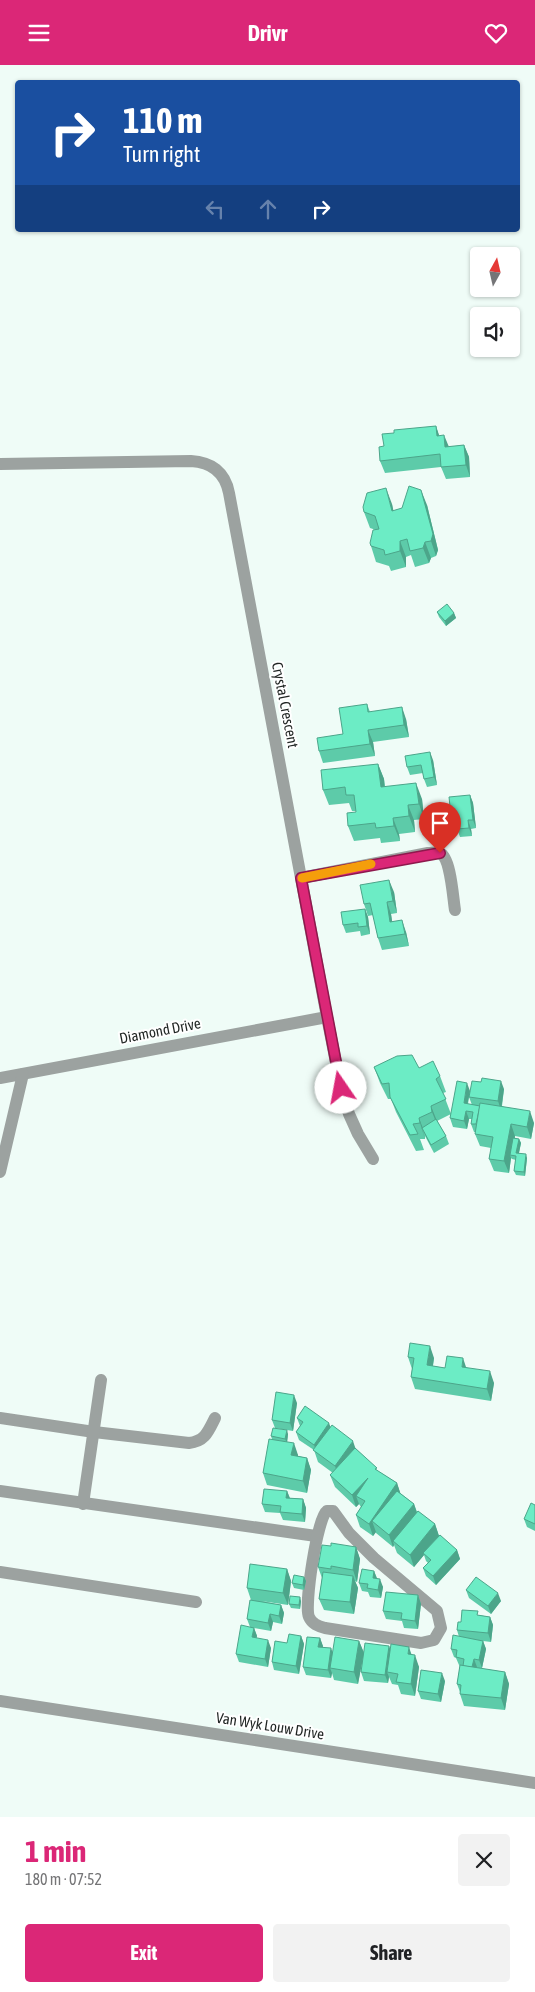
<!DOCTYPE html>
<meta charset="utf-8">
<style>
:root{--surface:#fff;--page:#f2f2f2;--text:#202124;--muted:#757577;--accent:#db2777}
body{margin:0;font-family:"Asap Condensed",sans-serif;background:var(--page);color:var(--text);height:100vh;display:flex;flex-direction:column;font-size:19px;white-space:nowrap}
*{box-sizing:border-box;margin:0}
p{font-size:16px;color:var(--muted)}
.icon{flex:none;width:28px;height:28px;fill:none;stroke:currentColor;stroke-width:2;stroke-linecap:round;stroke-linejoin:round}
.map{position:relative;height:1752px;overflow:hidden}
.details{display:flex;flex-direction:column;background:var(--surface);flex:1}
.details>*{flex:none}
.top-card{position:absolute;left:15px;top:15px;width:505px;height:152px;border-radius:5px;box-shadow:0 1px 4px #0004;background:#1a4fa0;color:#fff;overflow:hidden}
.needle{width:32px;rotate:8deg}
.buttons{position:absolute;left:470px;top:182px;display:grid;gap:10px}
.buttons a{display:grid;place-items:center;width:50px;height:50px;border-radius:5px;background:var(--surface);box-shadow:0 1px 4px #0004;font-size:25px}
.pin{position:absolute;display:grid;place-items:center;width:42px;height:42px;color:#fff;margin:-51px -21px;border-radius:50% 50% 50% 0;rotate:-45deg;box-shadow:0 0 5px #0007}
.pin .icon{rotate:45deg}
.me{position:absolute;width:55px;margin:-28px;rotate:348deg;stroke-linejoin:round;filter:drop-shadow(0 0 4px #0008)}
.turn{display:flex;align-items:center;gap:18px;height:105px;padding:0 25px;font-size:22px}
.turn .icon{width:65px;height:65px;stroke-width:2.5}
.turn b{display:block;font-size:35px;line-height:42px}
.lanes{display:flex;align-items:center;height:48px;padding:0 25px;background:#0003;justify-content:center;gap:25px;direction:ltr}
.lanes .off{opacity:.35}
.round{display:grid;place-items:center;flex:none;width:52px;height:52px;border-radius:5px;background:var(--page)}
.head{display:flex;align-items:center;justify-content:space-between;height:85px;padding:0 25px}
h1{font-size:30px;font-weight:700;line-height:38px;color:var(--accent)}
.primary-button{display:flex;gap:10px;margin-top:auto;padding:10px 25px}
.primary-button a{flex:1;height:58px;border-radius:5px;background:var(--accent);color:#fff;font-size:20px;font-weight:700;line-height:58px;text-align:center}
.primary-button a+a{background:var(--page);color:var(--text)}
header{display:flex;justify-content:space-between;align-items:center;height:65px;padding:0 25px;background:var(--accent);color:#fff;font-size:22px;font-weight:700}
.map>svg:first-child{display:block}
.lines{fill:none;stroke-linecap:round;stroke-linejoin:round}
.minor{stroke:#9ca2a0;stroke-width:12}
.wall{fill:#5dcba9;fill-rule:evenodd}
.shaded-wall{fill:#4ca58a}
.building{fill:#6cecc5;stroke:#4ca58a}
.route-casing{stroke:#8e194d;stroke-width:12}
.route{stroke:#db2777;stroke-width:9}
.slow{stroke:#f59e0b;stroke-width:9}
.labels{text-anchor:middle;stroke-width:4;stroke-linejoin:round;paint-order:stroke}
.street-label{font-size:15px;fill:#1f2422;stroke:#fff}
</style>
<header><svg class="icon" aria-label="menu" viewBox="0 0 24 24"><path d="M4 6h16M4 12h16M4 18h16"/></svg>Drivr<svg class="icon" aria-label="heart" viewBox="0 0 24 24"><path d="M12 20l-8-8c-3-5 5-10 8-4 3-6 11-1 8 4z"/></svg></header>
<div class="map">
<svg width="535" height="1752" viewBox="0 0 535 1752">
<rect width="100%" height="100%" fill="#effcf7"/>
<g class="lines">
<!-- minor -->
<g class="minor">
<path d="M 0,399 L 191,396 C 211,397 225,407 229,428 L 327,952 L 341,1023 L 349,1049 L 358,1069 L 373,1094"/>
<path d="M 301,813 L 428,788 C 432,788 437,787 440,788 C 451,793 453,834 455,845"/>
<path d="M 0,1013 L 327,952"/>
<path d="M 0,1107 L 23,1009"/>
<path d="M 0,1353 L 94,1367 L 189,1378 C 205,1376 208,1367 215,1353"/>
<path d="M 0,1426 L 316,1471"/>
<path d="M 83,1439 L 101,1315"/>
<path d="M 327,1446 L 333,1446 L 349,1468 L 374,1493 L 437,1546 L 441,1563 L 434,1575 L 421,1578 L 325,1563 C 318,1561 312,1559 309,1552 C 304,1541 317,1453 327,1446 Z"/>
<path d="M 0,1507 L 196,1537"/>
<path d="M 0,1636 L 535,1718"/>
</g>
</g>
<!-- wall -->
<g class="wall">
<path d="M 436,361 L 439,371 L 448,382 L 464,380 L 469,392 L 470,412 L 446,414 L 441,402 L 385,408 L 380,396 L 384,381 L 394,368 Z"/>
<path d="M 392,439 L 393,446 L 427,440 L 438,485 L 436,491 L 431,493 L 429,498 L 415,502 L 411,490 L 406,492 L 406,502 L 391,506 L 389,501 L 376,497 L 371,481 L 376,465 L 370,463 L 364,447 Z"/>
<path d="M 437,547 L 454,548 L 456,553 L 446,561 L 439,552 Z"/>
<path d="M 367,639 L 370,647 L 406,654 L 409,672 L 373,677 L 375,691 L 323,698 L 319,686 L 343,669 Z"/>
<path d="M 433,695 L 437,720 L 427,722 L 424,714 L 423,708 L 410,710 L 407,702 Z"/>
<path d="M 378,699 L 384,714 L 385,722 L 422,734 L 424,754 L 414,755 L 415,767 L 399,769 L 400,776 L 381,778 L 380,773 L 354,776 L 348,761 L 356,747 L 356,746 L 352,746 L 349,738 L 329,740 L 323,725 Z"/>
<path d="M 470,730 L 473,738 L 476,763 L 471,764 L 472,771 L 460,772 L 457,764 L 457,759 L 454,759 L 451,751 Z"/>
<path d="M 394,827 L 397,848 L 391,849 L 392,857 L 406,867 L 409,881 L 382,885 L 378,873 L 373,850 L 368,851 L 364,839 Z"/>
<path d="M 365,844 L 368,852 L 370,869 L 361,871 L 360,866 L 346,868 L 343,860 Z"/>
<path d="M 374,1002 L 419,1003 L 440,1011 L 446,1027 L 443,1028 L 451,1049 L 470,1026 L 504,1024 L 502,1041 L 534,1058 L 531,1074 L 515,1071 L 515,1073 L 519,1074 L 521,1078 L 519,1088 L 527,1093 L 525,1111 L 516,1110 L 514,1106 L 516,1095 L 512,1094 L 511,1093 L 509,1108 L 494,1106 L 489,1094 L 491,1083 L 480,1081 L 475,1069 L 476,1067 L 474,1067 L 471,1059 L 472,1054 L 469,1054 L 467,1064 L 453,1062 L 450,1053 L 451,1049 L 437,1056 L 446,1071 L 449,1079 L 434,1088 L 425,1071 L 425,1074 L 420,1074 L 424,1085 L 416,1086 L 396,1047 L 391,1034 L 388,1034 L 380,1018 ZM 470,1026 L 469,1032 L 472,1040 L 468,1039 Z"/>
<path d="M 408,1292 L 434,1293 L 433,1301 L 445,1303 L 466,1302 L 494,1318 L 491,1336 L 415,1324 L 411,1312 L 412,1304 Z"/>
<path d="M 297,1338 L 293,1366 L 275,1363 L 288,1369 L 287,1377 L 298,1390 L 298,1391 L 307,1393 L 311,1405 L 307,1428 L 267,1420 L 263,1408 L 272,1374 L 271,1371 L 275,1363 L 272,1355 Z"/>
<path d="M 297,1353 L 331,1362 L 356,1384 L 378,1406 L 397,1418 L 400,1428 L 414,1439 L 417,1447 L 435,1459 L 439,1471 L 457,1485 L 460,1494 L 436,1520 L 426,1511 L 423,1503 L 428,1498 L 426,1496 L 424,1490 L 414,1502 L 397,1488 L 394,1480 L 393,1482 L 376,1468 L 376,1467 L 373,1471 L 360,1462 L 356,1450 L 361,1442 L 359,1439 L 356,1442 L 335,1422 L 330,1410 L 333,1408 L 318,1397 L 314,1385 L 299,1375 L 296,1367 L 300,1361 Z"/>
<path d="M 287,1426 L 290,1433 L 303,1434 L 306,1443 L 305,1457 L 283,1455 L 280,1448 L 265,1447 L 262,1439 Z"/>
<path d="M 535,1440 L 535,1466 L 527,1462 L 524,1454 Z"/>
<path d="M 356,1482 L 360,1494 L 357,1517 L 355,1516 L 358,1523 L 354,1549 L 324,1545 L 319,1534 L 322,1513 L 318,1502 Z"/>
<path d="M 287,1504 L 291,1516 L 288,1540 L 261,1536 L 281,1540 L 284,1548 L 282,1559 L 273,1557 L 271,1566 L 254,1563 L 257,1571 L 256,1573 L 271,1583 L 268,1602 L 239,1597 L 236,1589 L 250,1562 L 247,1554 L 251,1535 L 247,1523 Z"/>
<path d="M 374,1506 L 377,1513 L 383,1522 L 381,1533 L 370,1532 L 368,1527 L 362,1526 L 359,1518 Z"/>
<path d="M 304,1512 L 306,1516 L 304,1525 L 294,1523 L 292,1518 Z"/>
<path d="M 466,1525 L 501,1536 L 491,1549 L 469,1533 Z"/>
<path d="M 418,1530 L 421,1539 L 418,1564 L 404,1563 L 402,1556 L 386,1554 L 383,1546 Z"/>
<path d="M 301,1536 L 300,1544 L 291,1543 L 289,1539 Z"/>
<path d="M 479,1550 L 490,1552 L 493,1560 L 491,1577 L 483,1576 L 486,1584 L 482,1603 L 477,1603 L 505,1607 L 509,1619 L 505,1645 L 464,1641 L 460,1629 L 460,1627 L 457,1619 L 460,1601 L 459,1600 L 456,1593 L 454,1592 L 451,1584 L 459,1572 L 457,1565 L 461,1557 Z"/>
<path d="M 301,1571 L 304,1579 L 299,1609 L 274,1605 L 272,1597 L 287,1578 Z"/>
<path d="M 320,1573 L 323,1582 L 332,1588 L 359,1576 L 364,1588 L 389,1581 L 390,1585 L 412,1589 L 419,1602 L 415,1631 L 401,1629 L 398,1620 L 392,1619 L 389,1612 L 388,1618 L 364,1616 L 361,1607 L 363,1590 L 358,1619 L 334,1615 L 332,1608 L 331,1613 L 306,1610 L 303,1602 Z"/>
<path d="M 445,1616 L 441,1637 L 421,1634 L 418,1626 Z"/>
</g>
<!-- shaded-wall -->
<g class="shaded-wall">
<path d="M 436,361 L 440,373 L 437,371 Z"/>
<path d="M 444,370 L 449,382 L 445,382 Z"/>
<path d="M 464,380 L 469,392 L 470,412 L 466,400 Z"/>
<path d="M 386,423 L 392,439 L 397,462 L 392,446 Z"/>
<path d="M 421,425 L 427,440 L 438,485 L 436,491 L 431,476 Z"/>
<path d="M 400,476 L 406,492 L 406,502 L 400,486 Z"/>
<path d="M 425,477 L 431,493 L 429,498 L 423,483 Z"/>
<path d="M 454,548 L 456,553 L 446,561 L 445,556 Z"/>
<path d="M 402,642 L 406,654 L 409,672 L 404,660 Z"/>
<path d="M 368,665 L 373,677 L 375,691 L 370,679 Z"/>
<path d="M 430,687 L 433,695 L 437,720 L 434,712 Z"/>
<path d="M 378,699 L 384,714 L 386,738 L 381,722 Z"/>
<path d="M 416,718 L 422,734 L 424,754 L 419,739 Z"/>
<path d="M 470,730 L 473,738 L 476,763 L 473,755 Z"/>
<path d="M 408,740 L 414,755 L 415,767 L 409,751 Z"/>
<path d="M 393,753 L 399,769 L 400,776 L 394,761 Z"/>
<path d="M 468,755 L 471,764 L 472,771 L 469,763 Z"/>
<path d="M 389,815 L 394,827 L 397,848 L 393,836 Z"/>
<path d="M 387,837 L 391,849 L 394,869 L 390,857 Z"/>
<path d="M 365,844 L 368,852 L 370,869 L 367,861 Z"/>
<path d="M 402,855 L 406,867 L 409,881 L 405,869 Z"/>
<path d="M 501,1016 L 504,1024 L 501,1045 L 498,1036 Z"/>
<path d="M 467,1018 L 470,1026 L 466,1046 L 464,1038 Z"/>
<path d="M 431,1041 L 437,1056 L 438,1062 L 432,1047 Z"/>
<path d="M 466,1046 L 469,1054 L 467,1064 L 464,1056 Z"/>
<path d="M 530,1046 L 534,1058 L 531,1074 L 527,1062 Z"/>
<path d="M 419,1053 L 424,1066 L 422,1063 L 425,1074 L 420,1058 Z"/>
<path d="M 511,1059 L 515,1071 L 512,1090 L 510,1090 L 511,1093 L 509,1108 L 504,1096 Z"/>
<path d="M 519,1074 L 521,1078 L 518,1092 L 516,1088 Z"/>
<path d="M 526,1089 L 527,1093 L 525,1111 L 524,1107 Z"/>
<path d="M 430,1281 L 434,1293 L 431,1312 L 427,1300 Z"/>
<path d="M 463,1293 L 467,1305 L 462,1302 Z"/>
<path d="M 490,1306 L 494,1318 L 491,1336 L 487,1324 Z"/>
<path d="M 294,1330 L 297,1338 L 293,1366 L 290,1358 Z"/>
<path d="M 329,1358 L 332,1366 L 317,1388 L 314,1380 Z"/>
<path d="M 287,1365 L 288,1369 L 287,1378 L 285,1374 Z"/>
<path d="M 353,1376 L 357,1388 L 339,1413 L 335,1401 Z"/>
<path d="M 294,1378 L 298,1390 L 296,1402 L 291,1390 Z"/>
<path d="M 307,1393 L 311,1405 L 307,1428 L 303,1416 Z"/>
<path d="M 368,1413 L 356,1431 L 359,1439 L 356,1442 L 352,1430 Z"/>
<path d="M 397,1418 L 401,1430 L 372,1456 L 376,1467 L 373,1471 L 369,1459 Z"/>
<path d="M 287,1426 L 290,1434 L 286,1433 Z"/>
<path d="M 303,1434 L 306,1443 L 305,1457 L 302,1449 Z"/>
<path d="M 414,1439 L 418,1451 L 393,1476 L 394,1480 L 393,1482 L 389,1470 Z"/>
<path d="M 435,1459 L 439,1471 L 423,1488 L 424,1490 L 414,1502 L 410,1490 Z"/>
<path d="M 356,1482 L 360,1494 L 357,1517 L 353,1505 Z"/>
<path d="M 457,1485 L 460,1494 L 436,1520 L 433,1511 Z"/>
<path d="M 287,1504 L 291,1516 L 288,1540 L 283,1528 Z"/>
<path d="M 374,1506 L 377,1514 L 373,1513 Z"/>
<path d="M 353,1511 L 358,1523 L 354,1549 L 350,1537 Z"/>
<path d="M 304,1512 L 306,1516 L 304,1525 L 303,1520 Z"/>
<path d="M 380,1514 L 383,1522 L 381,1533 L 378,1525 Z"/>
<path d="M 498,1528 L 501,1536 L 491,1549 L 488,1541 Z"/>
<path d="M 418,1530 L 421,1539 L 418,1564 L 415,1556 Z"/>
<path d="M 300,1532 L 301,1536 L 300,1544 L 299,1540 Z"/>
<path d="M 281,1540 L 284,1548 L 282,1559 L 279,1551 Z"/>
<path d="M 270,1549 L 273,1557 L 271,1566 L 268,1558 Z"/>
<path d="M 490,1552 L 493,1560 L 491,1577 L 488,1568 Z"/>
<path d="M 254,1563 L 257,1571 L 255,1580 L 252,1572 Z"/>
<path d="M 301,1571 L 304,1579 L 299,1609 L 296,1601 Z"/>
<path d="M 320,1573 L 323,1581 L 321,1590 L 318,1582 Z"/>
<path d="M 268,1575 L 271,1583 L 268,1602 L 265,1594 Z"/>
<path d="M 359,1576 L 364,1588 L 358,1619 L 354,1607 Z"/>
<path d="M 483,1576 L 486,1584 L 482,1603 L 479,1595 Z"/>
<path d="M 389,1581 L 392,1589 L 387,1607 L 389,1612 L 388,1618 L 385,1610 Z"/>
<path d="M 409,1582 L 413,1594 L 408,1589 Z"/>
<path d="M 331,1583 L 334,1591 L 330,1603 L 332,1608 L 331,1613 L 328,1605 Z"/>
<path d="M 415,1590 L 419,1602 L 415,1631 L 411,1619 Z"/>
<path d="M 474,1594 L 477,1602 L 475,1611 L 472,1603 Z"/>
<path d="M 505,1607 L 509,1619 L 505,1645 L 501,1633 Z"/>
<path d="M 442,1608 L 445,1616 L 441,1637 L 438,1629 Z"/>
</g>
<!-- building -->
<g class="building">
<path d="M 436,361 L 437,371 L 444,370 L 445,382 L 464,380 L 466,400 L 441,402 L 440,389 L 380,396 L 379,382 L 384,381 L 382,369 L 394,368 L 394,365 Z"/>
<path d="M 409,421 L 421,425 L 433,469 L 431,476 L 425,477 L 423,483 L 410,486 L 407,474 L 400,476 L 400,486 L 385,490 L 384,485 L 371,481 L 370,478 L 373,465 L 379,464 L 375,451 L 364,447 L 363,442 L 367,428 L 386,423 L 392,446 L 402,443 Z"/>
<path d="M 447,539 L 454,548 L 445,556 L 437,547 Z"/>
<path d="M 367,639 L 368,647 L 402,642 L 404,660 L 368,665 L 370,679 L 319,686 L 317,673 L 343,669 L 339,643 Z"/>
<path d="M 430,687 L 434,712 L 424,714 L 421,700 L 407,702 L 405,691 Z"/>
<path d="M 378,699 L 381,722 L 416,718 L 419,739 L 408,740 L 409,751 L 393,753 L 394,761 L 376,763 L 375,758 L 348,761 L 347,748 L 356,747 L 354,730 L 346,730 L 345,722 L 323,725 L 321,705 Z"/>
<path d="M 470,730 L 473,755 L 468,755 L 469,763 L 457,764 L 456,751 L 451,751 L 449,732 Z"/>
<path d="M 389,815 L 393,836 L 387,837 L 390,857 L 402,855 L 405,869 L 378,873 L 370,838 L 364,839 L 360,820 Z"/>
<path d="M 365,844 L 367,861 L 358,862 L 358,858 L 343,860 L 341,847 Z"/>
<path d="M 412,990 L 419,1003 L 433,996 L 440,1011 L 436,1014 L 446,1034 L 431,1041 L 432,1047 L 419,1053 L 420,1058 L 413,1059 L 418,1069 L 410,1070 L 390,1032 L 389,1018 L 382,1019 L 374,1002 L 397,991 Z"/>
<path d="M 482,1013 L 501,1016 L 498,1036 L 469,1032 L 472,1016 L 481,1017 Z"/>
<path d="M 457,1016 L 467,1018 L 464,1038 L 480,1041 L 476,1059 L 471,1059 L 473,1047 L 466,1046 L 464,1056 L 450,1053 Z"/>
<path d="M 480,1038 L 530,1046 L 527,1062 L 511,1059 L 504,1096 L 489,1094 L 493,1072 L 475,1069 Z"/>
<path d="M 436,1054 L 446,1071 L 431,1080 L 422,1063 Z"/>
<path d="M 513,1073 L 519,1074 L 516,1088 L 526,1089 L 524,1107 L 514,1106 L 516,1091 L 510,1090 Z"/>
<path d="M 410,1278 L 430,1281 L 427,1300 L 445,1303 L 447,1291 L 463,1293 L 462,1302 L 490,1306 L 487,1324 L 411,1312 L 414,1293 L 408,1292 Z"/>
<path d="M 276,1327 L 294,1330 L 290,1358 L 272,1355 Z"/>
<path d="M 305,1341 L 329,1358 L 314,1380 L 296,1367 L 303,1357 L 297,1353 Z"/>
<path d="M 332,1360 L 353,1376 L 335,1401 L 313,1385 Z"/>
<path d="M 273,1363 L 287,1365 L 285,1374 L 271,1371 Z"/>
<path d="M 269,1374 L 294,1378 L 291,1390 L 307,1393 L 303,1416 L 263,1408 Z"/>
<path d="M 355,1383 L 377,1403 L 375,1404 L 397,1418 L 369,1459 L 356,1450 L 365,1436 L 356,1431 L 368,1413 L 352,1430 L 330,1410 Z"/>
<path d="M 264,1424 L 287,1426 L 286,1433 L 303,1434 L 302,1449 L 280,1447 L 281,1441 L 262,1439 Z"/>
<path d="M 397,1426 L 414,1439 L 389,1470 L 372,1456 Z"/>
<path d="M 531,1438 L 535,1440 L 535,1459 L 524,1454 Z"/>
<path d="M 418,1446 L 435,1459 L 410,1490 L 393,1476 Z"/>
<path d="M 440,1470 L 457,1485 L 433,1511 L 423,1503 L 431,1495 L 423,1488 Z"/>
<path d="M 331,1478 L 356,1482 L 353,1505 L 331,1501 L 331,1504 L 318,1502 L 322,1480 L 331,1481 Z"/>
<path d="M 250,1499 L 287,1504 L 283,1528 L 247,1523 Z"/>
<path d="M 362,1504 L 374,1506 L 373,1513 L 380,1514 L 378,1525 L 367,1523 L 368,1519 L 359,1518 Z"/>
<path d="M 323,1507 L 353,1511 L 350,1537 L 319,1534 Z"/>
<path d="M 294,1510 L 304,1512 L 303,1520 L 292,1518 Z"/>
<path d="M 476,1512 L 498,1528 L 488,1541 L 466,1525 Z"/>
<path d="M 386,1527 L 418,1530 L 415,1556 L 401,1554 L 402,1548 L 383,1546 Z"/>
<path d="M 290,1531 L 300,1532 L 299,1540 L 289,1539 Z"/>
<path d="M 250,1535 L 281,1540 L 279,1551 L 270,1549 L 268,1558 L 247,1554 Z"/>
<path d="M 462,1545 L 478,1546 L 477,1550 L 490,1552 L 488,1568 L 457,1565 L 458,1557 L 461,1557 Z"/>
<path d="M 241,1560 L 254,1563 L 252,1572 L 268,1575 L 265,1594 L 236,1589 Z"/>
<path d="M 289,1569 L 301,1571 L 296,1601 L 272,1597 L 275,1576 L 287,1578 Z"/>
<path d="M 453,1570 L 483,1576 L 479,1595 L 474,1594 L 472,1602 L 463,1601 L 464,1594 L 456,1592 L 457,1585 L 451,1584 Z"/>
<path d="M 307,1572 L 320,1573 L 318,1582 L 331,1583 L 328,1605 L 303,1602 Z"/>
<path d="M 335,1572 L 359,1576 L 354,1607 L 330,1603 Z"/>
<path d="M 365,1578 L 389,1581 L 385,1610 L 361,1607 Z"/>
<path d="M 391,1579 L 409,1582 L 408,1589 L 415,1590 L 411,1619 L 396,1617 L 398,1609 L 387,1607 Z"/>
<path d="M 460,1600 L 505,1607 L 501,1633 L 460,1629 L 461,1620 L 457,1619 Z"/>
<path d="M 421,1605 L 442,1608 L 438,1629 L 418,1626 Z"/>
</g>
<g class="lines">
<!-- route casing -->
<g class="route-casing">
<path id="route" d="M 341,1023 L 301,813 L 440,788"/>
</g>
<!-- route -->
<use href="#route" class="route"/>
<!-- slow -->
<path class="slow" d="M 302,813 L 371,799"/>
</g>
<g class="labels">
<!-- street labels -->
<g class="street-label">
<text transform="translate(285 640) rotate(79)" y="5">Crystal Crescent</text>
<text transform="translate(160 966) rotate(-11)" y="5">Diamond Drive</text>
<text transform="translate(270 1661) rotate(9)" y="5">Van Wyk Louw Drive</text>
</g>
</g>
</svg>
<div class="buttons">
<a><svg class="needle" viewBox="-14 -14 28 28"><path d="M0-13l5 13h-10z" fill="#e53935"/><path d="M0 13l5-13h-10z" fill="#757577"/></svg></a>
<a><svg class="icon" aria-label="sound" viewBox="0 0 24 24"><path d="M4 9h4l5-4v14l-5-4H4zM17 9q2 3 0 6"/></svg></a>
</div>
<div class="pin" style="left:440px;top:788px;background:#d93025"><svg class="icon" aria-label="arrive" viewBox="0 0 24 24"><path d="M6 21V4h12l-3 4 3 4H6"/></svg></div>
<svg class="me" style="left:341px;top:1023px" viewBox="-20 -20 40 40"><circle r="19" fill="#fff"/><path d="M0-13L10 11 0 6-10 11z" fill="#db2777"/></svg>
<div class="top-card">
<div class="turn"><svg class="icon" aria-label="right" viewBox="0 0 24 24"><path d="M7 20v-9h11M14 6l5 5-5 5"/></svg><div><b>110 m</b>Turn right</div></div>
<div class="lanes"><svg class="icon off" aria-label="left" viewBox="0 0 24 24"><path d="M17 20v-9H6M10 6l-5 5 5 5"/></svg><svg class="icon off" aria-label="ahead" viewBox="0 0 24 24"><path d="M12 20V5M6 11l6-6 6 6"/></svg><svg class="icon" aria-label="right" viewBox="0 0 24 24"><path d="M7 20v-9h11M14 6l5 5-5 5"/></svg></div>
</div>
</div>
<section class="details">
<div class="head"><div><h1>1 min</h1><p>180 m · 07:52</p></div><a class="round"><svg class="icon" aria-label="close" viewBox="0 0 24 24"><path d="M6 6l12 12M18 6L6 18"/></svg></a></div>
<div class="primary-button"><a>Exit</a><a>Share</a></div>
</section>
